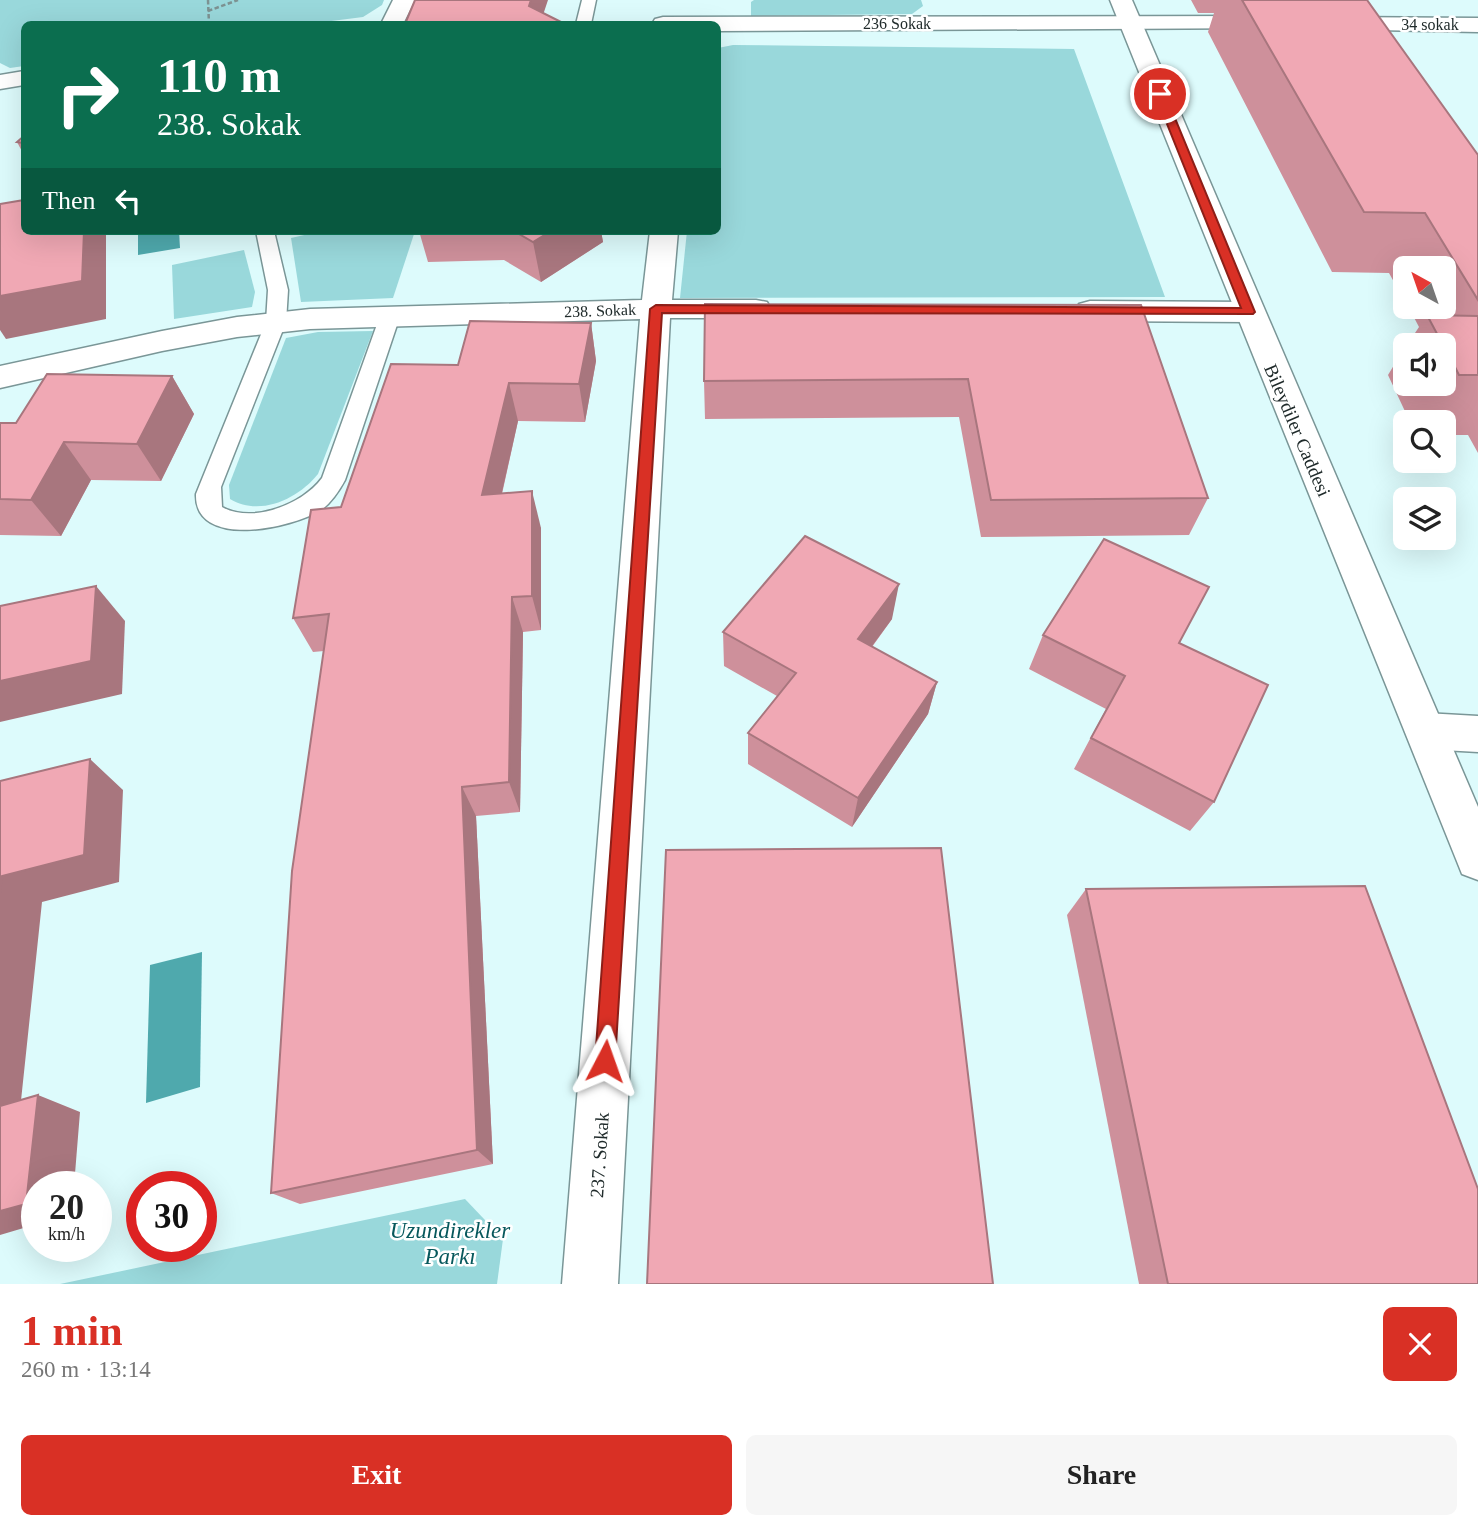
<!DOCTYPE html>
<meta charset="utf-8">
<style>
:root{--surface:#fff;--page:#f6f6f6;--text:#222;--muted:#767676;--accent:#d93025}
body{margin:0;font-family:"Times New Roman",serif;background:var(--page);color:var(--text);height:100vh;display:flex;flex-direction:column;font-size:26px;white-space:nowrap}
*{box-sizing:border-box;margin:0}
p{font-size:23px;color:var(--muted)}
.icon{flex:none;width:38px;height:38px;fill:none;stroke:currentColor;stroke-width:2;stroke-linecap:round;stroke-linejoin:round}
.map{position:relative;height:1284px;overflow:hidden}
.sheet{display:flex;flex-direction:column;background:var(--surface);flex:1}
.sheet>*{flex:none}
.guide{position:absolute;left:21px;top:21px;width:700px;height:214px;border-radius:10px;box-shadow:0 7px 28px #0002;background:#0b6e4f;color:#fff;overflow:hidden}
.needle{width:46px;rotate:320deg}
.controls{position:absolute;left:1393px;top:256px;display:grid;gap:14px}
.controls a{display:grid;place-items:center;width:63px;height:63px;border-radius:10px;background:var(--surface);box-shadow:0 7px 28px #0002;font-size:35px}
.speed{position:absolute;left:21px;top:1171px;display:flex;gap:14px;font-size:35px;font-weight:700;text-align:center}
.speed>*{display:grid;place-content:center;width:91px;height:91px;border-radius:50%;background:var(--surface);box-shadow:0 7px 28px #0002;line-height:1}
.speed small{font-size:18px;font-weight:400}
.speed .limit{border:10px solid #d22;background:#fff;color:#111}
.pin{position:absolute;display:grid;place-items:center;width:60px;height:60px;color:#fff;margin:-30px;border:4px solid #fff;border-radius:50%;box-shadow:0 2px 7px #0007}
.me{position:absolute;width:77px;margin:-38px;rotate:4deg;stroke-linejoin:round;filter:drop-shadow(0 0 5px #0008)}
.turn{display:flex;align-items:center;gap:24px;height:147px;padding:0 21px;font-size:32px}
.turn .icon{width:91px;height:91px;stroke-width:2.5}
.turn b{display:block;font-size:49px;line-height:60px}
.then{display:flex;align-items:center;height:66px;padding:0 21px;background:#0003;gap:14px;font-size:26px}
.round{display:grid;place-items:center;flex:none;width:74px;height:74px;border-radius:10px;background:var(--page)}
.summary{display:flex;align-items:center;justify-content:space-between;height:119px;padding:0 21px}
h1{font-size:42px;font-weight:700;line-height:52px;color:var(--accent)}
.action{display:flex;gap:14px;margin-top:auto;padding:14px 21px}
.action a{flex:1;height:80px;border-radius:10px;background:var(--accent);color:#fff;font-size:28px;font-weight:700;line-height:80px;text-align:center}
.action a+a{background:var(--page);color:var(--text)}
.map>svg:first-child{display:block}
.green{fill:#99d8db}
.water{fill:#4fa9ad}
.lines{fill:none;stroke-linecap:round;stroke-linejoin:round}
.service-casing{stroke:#7a9697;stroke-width:3}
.minor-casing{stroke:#7a9697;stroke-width:3}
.tertiary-casing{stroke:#7a9697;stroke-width:3}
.path{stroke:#7d9292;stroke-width:2.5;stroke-dasharray:4.5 2.5;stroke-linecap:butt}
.service{fill:#fff;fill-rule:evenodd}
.minor{fill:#fff;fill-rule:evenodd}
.tertiary{fill:#fff;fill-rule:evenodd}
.wall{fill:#ce909b}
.shaded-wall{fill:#a8767e}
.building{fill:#f0a8b4;stroke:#a8767e;stroke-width:2}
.route{fill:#d93025;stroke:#8d1f18;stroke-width:2}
.labels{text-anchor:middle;stroke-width:5;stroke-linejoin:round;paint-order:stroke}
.far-street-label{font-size:16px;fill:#202b2b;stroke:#fff}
.street-label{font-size:19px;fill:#202b2b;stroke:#fff}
.near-park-label{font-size:23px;font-style:italic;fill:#07585c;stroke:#fff}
</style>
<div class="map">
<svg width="1478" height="1284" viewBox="0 0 1478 1284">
<rect width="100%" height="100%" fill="#ddfbfc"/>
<!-- green -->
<g class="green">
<path d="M 0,0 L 384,0 L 382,5 L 363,17 L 308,24 L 24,24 L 24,66 L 10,68 L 0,63 Z"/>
<path d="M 754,0 L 921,0 L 923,6 L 912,14 L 751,16 L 751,2 Z"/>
<path d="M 733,45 L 1074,49 L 1165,297 L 680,298 L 687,231 L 718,231 L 718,48 Z"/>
<path d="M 322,231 L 415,231 L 393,298 L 301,302 L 291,238 Z"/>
<path d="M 244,250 L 255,292 L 252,307 L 174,319 L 172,265 Z"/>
<path d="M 373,331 L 318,474 C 298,499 260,517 230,499 L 229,485 L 286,338 L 318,332 Z"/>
<path d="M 465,1199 L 503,1239 L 497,1284 L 60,1284 Z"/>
</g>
<!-- water -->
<g class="water">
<path d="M 138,231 L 179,231 L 180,248 L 138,255 Z"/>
<path d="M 202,952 L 200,1087 L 146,1103 L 150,965 Z"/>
</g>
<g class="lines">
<!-- service casing -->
<g class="service-casing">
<g id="service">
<path d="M 582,0 L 596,0 L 591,24 L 576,24 Z"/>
<path d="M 256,231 L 274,231 L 288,290 L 286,322 L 221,487 L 222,507 C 253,524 303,504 322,478 L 380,316 L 383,311 L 397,311 L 400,316 L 345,480 C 339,491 331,503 321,510 C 293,528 194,550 196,494 L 266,322 L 268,290 Z"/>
</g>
</g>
<!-- minor casing -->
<g class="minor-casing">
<g id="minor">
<path d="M 393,0 L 415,0 L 403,24 L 381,24 Z"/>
<path d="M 1262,16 L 1270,18 L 1273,23 L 1270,28 L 718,31 L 718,24 L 652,24 L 655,19 L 663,17 Z"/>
<path d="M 1333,17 L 1478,18 L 1478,32 L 1325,29 L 1322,24 L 1325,19 Z"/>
<path d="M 24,71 L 24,85 L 0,89 L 0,75 Z"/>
<path d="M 650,231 L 678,231 L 672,300 L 756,300 L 767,302 L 771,309 L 767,316 L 756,318 L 670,318 L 618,1284 L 562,1284 L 640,319 L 310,329 L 237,337 L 162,351 L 0,388 L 0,366 L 162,331 L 237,317 L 310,309 L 642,300 Z"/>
<path d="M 1090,301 L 1248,302 L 1259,305 L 1263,312 L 1259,319 L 1248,322 L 1090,321 L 1079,318 L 1075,311 L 1079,304 Z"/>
<path d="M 1425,713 L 1478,716 L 1478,752 L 1425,749 L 1411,744 L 1405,731 L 1411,718 Z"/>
</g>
</g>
<!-- tertiary casing -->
<g class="tertiary-casing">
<path id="tertiary" d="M 1110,0 L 1132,0 L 1478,807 L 1478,880 L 1462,874 L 1456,859 Z"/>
</g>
<!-- path -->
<g class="path">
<path d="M 208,0 L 209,24"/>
<path d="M 208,11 L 238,0"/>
</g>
<!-- service -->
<use href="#service" class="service"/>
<!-- minor -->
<use href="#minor" class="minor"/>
<!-- tertiary -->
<use href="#tertiary" class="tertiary"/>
</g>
<!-- wall -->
<g class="wall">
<path d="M 1191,0 L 1367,0 L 1478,155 L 1478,453 L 1468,435 L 1444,435 L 1444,422 L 1410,422 L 1388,375 L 1405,347 L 1405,383 L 1444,383 L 1444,345 L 1407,345 L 1419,327 L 1408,306 L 1444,306 L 1444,268 L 1405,268 L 1405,302 L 1389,273 L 1332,272 L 1208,32 L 1214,13 L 1198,13 Z"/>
<path d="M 24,136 L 24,155 L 17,142 Z"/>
<path d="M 419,231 L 601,231 L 603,242 L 541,282 L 504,260 L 428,262 Z"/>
<path d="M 1141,305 L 1208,498 L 1189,535 L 981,537 L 959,417 L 705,419 L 704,381 Z"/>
<path d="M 591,323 L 596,361 L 585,422 L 518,421 L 502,494 L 541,528 L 541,630 L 523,632 L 520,812 L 476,816 L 493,1164 L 300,1204 L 271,1193 L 324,651 L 313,652 L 293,618 L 341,507 L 458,365 Z"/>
<path d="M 172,376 L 194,414 L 161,481 L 91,480 L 61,536 L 0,535 L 0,423 L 16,423 Z"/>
<path d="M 892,619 L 872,647 L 937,682 L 928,714 L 852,827 L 748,764 L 748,733 L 777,696 L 724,666 L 723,632 Z"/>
<path d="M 1043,635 L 1179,643 L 1214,802 L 1190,831 L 1074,769 L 1106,709 L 1029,669 Z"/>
<path d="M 1086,889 L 1478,1284 L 1139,1284 L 1067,915 Z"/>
</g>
<!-- shaded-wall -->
<g class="shaded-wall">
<path d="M 531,0 L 548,0 L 540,24 L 529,6 Z"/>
<path d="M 84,231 L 106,231 L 106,319 L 6,339 L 0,330 L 0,296 Z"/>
<path d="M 551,231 L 601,231 L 603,242 L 541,282 L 533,242 Z"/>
<path d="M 591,323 L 596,361 L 585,422 L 579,384 Z"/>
<path d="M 172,376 L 194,414 L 161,481 L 137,444 Z"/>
<path d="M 509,383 L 518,421 L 493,532 L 482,495 Z"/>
<path d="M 64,442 L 91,480 L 61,536 L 31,500 Z"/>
<path d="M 532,491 L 541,528 L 541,630 L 532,596 Z"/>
<path d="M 899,584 L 892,619 L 852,673 L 858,639 Z"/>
<path d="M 96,586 L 125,621 L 122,694 L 0,722 L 0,681 Z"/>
<path d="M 512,597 L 523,632 L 520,812 L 509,782 Z"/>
<path d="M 937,682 L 928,714 L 852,827 L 858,798 Z"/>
<path d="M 90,759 L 123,790 L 119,882 L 42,902 L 18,1129 L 0,1123 L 0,894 L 2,876 Z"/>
<path d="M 462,787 L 476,816 L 493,1164 L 477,1150 Z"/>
<path d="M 38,1095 L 80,1112 L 74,1186 L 37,1186 L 37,1224 L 0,1235 L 0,1211 Z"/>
</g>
<!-- building -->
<g class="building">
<path d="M 415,0 L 531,0 L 529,6 L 565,24 L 405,24 Z"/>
<path d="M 1242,0 L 1367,0 L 1478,155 L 1478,300 L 1425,213 L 1364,212 Z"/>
<path d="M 24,136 L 24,143 L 17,142 Z"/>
<path d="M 24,200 L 24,231 L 84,231 L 82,281 L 0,296 L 0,204 Z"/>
<path d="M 514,231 L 551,231 L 533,242 Z"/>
<path d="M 705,304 L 1141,305 L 1208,498 L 991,500 L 968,379 L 704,381 Z"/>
<path d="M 1427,315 L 1478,316 L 1478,375 L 1459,375 L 1444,345 L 1443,345 Z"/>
<path d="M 470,321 L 591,323 L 579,384 L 509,383 L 482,495 L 532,491 L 532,596 L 512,597 L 509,782 L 462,787 L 477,1150 L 271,1193 L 292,871 L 329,614 L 293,618 L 311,510 L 341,507 L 391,364 L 458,365 Z"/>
<path d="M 47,374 L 172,376 L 137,444 L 64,442 L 31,500 L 0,499 L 0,423 L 16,423 Z"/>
<path d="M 805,536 L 899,584 L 858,639 L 937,682 L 858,798 L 748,733 L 796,673 L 723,632 Z"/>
<path d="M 1104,539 L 1209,587 L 1179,643 L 1268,685 L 1214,802 L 1091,738 L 1125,676 L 1043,635 Z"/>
<path d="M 96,586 L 91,661 L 0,681 L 0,606 Z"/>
<path d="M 90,759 L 84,855 L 2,876 L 0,894 L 0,781 Z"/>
<path d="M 941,848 L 993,1284 L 647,1284 L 666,850 Z"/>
<path d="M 1365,886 L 1478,1189 L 1478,1284 L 1168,1284 L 1086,889 Z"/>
<path d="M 38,1095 L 26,1204 L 0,1211 L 0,1106 Z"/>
</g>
<!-- route -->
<path class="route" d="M 1156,92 L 1165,94 L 1255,312 L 1253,314 L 662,313 L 615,1061 L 612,1068 L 605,1071 L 598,1068 L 595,1061 L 650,309 L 656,305 L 1241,308 L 1155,94 Z"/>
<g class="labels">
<!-- far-street labels -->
<g class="far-street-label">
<text x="897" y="29">236 Sokak</text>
<text x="1430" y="30">34 sokak</text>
<text transform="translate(600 310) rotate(-2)" y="6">238. Sokak</text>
</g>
<!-- street labels -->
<g class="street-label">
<text transform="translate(1298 430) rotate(67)" y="7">Bileydiler Caddesi</text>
<text transform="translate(599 1155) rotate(-86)" y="7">237. Sokak</text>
</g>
<!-- near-park labels -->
<g class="near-park-label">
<text x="450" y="1238">Uzundirekler<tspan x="450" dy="26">Parkı</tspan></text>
</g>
</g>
</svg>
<div class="controls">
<a><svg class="needle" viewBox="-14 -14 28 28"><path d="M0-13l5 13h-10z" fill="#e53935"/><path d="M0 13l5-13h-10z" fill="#767676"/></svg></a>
<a><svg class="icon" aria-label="sound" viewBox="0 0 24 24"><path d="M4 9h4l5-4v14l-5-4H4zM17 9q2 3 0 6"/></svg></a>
<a><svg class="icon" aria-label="search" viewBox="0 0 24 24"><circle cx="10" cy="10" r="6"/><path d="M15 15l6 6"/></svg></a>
<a><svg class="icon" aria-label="layers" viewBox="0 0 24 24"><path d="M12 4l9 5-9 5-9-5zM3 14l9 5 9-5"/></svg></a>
</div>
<div class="speed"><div>20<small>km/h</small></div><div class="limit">30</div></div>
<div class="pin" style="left:1160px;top:94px;background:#d93025"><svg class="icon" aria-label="arrive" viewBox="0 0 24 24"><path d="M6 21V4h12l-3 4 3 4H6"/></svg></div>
<svg class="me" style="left:605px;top:1061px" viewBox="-20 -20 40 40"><path d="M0-17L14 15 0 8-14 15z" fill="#d93025" stroke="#fff" stroke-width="4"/></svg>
<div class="guide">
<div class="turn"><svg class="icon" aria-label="right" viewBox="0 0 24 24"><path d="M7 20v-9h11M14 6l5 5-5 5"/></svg><div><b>110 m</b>238. Sokak</div></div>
<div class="then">Then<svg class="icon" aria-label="left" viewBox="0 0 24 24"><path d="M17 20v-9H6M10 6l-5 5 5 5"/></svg></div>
</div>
</div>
<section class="sheet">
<div class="summary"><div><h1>1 min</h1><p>260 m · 13:14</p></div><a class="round" style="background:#d93025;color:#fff"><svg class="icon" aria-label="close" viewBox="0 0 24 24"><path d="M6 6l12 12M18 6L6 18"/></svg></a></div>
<div class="action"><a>Exit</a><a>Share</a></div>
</section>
